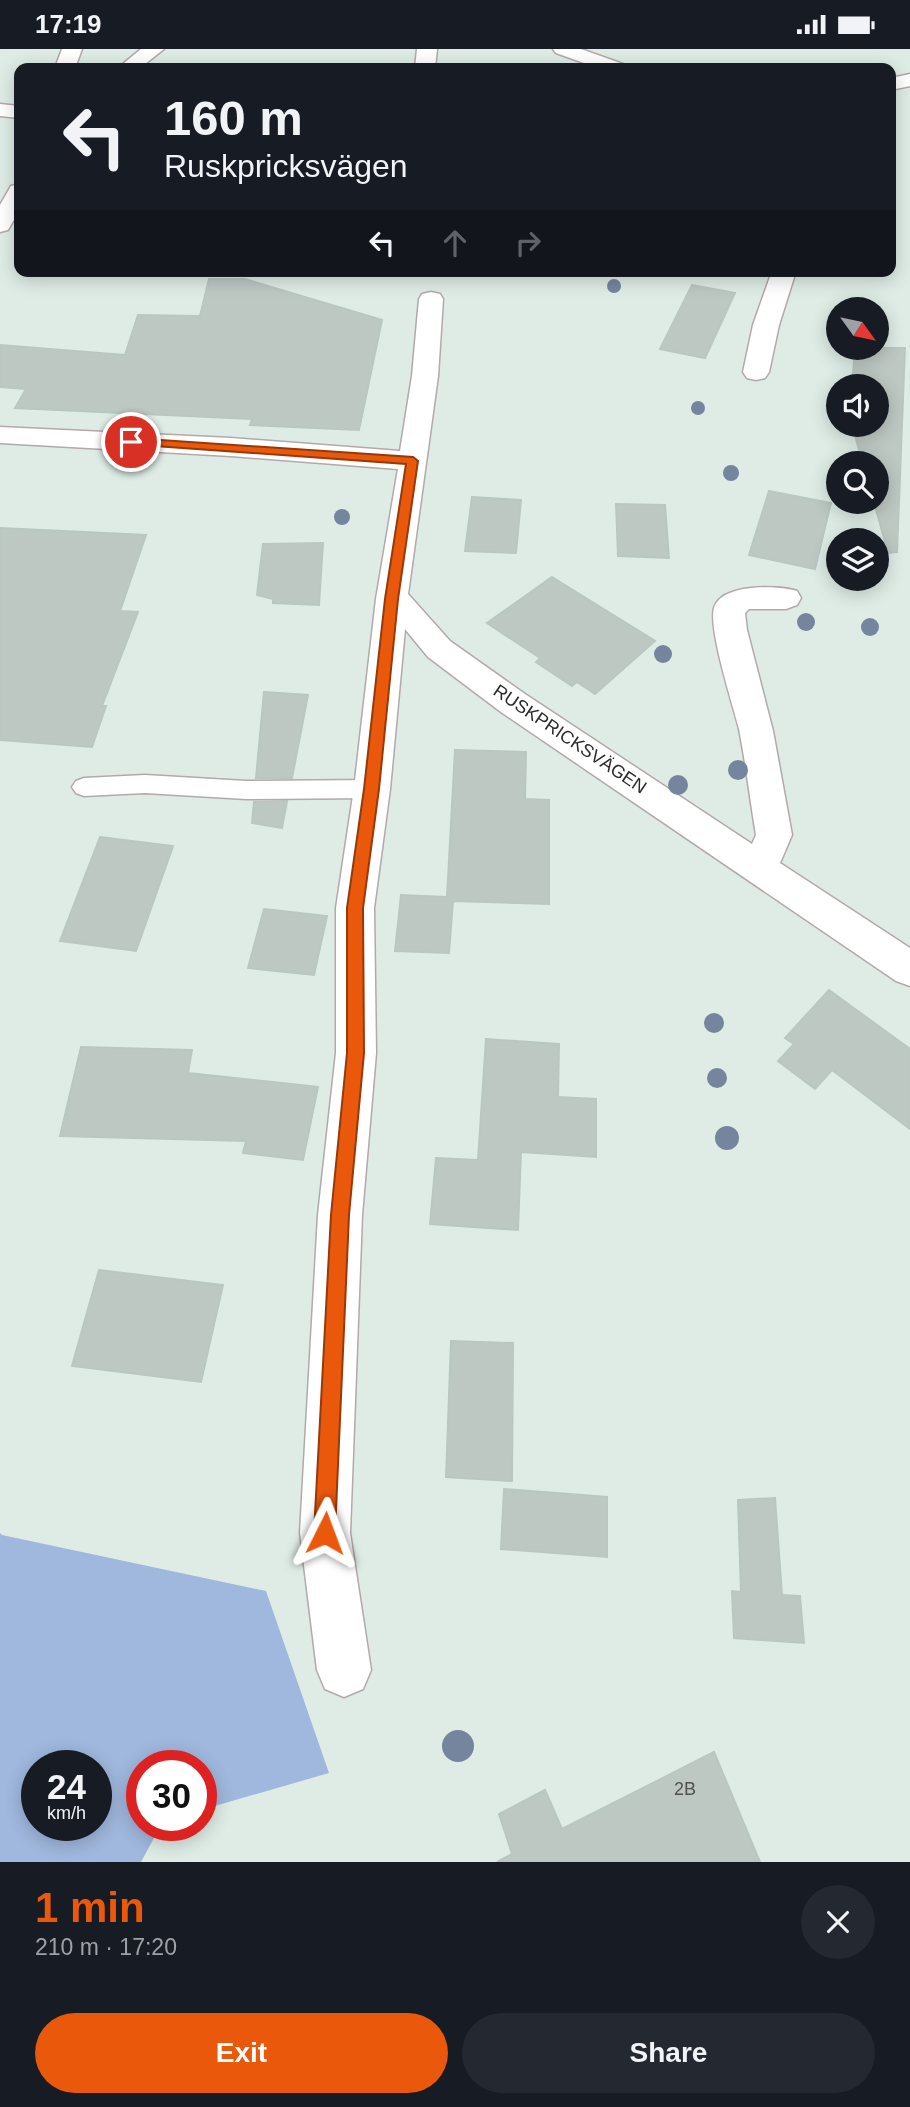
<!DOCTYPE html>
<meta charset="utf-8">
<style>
:root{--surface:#171b24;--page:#242831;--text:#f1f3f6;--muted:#9ea1a6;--accent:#ea580c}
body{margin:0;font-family:Arial,sans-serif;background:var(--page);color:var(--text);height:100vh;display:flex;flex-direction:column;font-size:26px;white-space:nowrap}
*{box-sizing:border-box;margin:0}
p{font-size:23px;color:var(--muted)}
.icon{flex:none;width:38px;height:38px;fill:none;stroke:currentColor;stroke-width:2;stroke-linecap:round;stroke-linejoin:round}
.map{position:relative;height:1813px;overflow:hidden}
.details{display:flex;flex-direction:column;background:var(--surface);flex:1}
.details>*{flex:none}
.hud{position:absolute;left:14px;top:14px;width:882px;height:214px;border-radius:14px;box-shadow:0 4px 18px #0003;background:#171b24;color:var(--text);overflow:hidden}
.needle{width:46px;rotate:123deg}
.fabs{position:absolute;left:826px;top:248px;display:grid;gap:14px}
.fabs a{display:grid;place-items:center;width:63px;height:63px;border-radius:50%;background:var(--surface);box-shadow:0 4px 18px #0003;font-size:35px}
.speed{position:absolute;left:21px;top:1701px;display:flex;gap:14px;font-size:35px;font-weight:700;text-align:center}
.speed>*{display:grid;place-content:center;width:91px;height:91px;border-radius:50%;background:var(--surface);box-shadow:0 4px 18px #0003;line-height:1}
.speed small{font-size:18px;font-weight:400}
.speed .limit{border:10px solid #d22;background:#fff;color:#111}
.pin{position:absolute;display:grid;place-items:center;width:60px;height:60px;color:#fff;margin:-30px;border:4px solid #fff;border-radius:50%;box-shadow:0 2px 7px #0007}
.me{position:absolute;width:77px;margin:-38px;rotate:3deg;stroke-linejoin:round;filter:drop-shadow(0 0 5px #0008)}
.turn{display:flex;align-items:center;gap:24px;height:147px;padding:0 35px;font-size:32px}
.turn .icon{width:91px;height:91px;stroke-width:2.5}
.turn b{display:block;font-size:49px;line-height:60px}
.lanes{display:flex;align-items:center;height:66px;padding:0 35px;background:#0003;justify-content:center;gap:35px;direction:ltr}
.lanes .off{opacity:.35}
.round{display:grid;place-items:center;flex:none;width:74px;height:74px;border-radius:37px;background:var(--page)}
.head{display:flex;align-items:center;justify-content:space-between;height:119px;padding:0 35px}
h1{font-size:42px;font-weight:800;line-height:52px;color:var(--accent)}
.button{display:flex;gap:14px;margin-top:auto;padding:14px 35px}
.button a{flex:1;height:80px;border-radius:42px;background:var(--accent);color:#fff;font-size:28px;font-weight:800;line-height:80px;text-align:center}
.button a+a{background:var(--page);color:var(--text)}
.status{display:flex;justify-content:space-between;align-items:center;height:49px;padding:0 35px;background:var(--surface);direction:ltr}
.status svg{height:19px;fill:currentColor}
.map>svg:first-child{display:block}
.green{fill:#a0b8de;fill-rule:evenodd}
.building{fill:#bec8c3;stroke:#b9c7c2;stroke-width:2}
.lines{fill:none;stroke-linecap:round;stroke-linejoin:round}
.service-casing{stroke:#b3a8ab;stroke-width:3}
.minor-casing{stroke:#b3a8ab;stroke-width:3}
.tertiary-casing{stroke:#b3a8ab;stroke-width:3}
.service{fill:#fff;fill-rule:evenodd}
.minor{fill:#fff;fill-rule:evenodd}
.tertiary{fill:#fff;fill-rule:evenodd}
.tree{fill:#76859e}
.route{fill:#ea580c;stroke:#983908;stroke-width:2}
.labels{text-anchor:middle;stroke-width:7;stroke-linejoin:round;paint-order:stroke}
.street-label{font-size:18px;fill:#2b2b2b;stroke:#fff}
.near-number-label{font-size:18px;fill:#505251}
</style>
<div class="status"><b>17:19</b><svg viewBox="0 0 49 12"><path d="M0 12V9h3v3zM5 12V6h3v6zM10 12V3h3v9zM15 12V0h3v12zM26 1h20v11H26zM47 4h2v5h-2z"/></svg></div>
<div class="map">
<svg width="910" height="1813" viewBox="0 0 910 1813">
<rect width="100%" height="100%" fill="#dfece6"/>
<!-- green -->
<path class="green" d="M 0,1484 L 2,1486 L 266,1542 L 329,1724 L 201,1761 L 201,1717 L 142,1717 L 142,1776 L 161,1776 L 141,1813 L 0,1813 ZM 37,1717 L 96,1717 L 96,1776 L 37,1776 Z"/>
<!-- building -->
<g class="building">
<path d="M 209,230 L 245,230 L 382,271 L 359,381 L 250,376 L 252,370 L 15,359 L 26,340 L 0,338 L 0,296 L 125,306 L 138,266 L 200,267 Z"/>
<path d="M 692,236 L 735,244 L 705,309 L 660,300 Z"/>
<path d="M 855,299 L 905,299 L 897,503 L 888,504 L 874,453 L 877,453 L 877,415 L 863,415 L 852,376 L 877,376 L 877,338 L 852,338 Z"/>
<path d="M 769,442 L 831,454 L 815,520 L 749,506 Z"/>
<path d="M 472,448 L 521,451 L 516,504 L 465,502 Z"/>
<path d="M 616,455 L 665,456 L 669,509 L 618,507 Z"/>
<path d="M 0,479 L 146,486 L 120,562 L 138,563 L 102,657 L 106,657 L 92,698 L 0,691 Z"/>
<path d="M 323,494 L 319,556 L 273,554 L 273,550 L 257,546 L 263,495 Z"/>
<path d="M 552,528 L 655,592 L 595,645 L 577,633 L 572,637 L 536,613 L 540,609 L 487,574 Z"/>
<path d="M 264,643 L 308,646 L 292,729 L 256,729 Z"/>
<path d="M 455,701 L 526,703 L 525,750 L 549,751 L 549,855 L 453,852 L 449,904 L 395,902 L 401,846 L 447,848 Z"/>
<path d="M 287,752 L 282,779 L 252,774 L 254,753 Z"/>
<path d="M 100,788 L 173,797 L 136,902 L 60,892 Z"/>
<path d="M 264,860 L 327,867 L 314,926 L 248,919 Z"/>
<path d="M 829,941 L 910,1000 L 910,1080 L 832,1021 L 815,1040 L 778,1012 L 794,995 L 785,989 Z"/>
<path d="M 486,990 L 559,995 L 558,1048 L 596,1050 L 596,1108 L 521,1103 L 518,1181 L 430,1175 L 436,1109 L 478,1111 Z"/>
<path d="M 81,998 L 192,1001 L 188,1024 L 318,1038 L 303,1111 L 243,1104 L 246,1092 L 60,1087 Z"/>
<path d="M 99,1221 L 223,1236 L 201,1333 L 72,1317 Z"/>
<path d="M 451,1292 L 513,1294 L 512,1432 L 446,1428 Z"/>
<path d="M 504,1440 L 607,1448 L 607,1508 L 501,1500 Z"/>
<path d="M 775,1449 L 782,1546 L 800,1547 L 804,1594 L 734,1589 L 732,1542 L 741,1543 L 738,1451 Z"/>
<path d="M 714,1703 L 760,1813 L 497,1813 L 512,1805 L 499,1765 L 545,1741 L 562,1780 Z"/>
</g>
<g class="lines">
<!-- service casing -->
<g class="service-casing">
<path id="service" d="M 145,726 L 246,732 L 372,731 L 380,733 L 384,740 L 380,747 L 372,749 L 246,750 L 145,744 L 84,747 L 76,744 L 72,738 L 76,732 L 84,729 Z"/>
</g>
<!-- minor casing -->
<g class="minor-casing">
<g id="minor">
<path d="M 62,0 L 82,0 L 75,19 L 55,19 Z"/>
<path d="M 417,0 L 437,0 L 435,19 L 415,19 Z"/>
<path d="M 553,0 L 581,0 L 623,15 L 626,19 L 598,19 L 556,4 Z"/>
<path d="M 910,25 L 910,37 L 891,41 L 891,29 Z"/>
<path d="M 0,55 L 19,57 L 19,69 L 0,67 Z"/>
<path d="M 772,222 L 796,222 L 779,276 L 769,323 L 765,329 L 756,331 L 747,329 L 743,323 L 753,276 Z"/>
<path d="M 431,243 L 440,245 L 443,250 L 438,327 L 408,545 L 450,592 L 525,645 L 752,795 L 756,786 C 750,751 746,715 739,680 C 733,656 708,579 714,559 C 721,534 778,536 797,542 L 801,549 L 797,556 L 786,560 L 749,560 L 745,564 L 747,581 L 773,682 L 792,786 L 780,814 L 910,899 L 910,937 L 896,932 L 501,663 L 428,608 L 405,580 L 390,740 L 374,859 L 376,1004 L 362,1166 L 350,1484 L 371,1621 L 363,1640 L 344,1648 L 325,1640 L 317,1621 L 300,1484 L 318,1166 L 336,1004 L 336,859 L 354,740 L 376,550 L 398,420 L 231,407 L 0,394 L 0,378 L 231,389 L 400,402 L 412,327 L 419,250 L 422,245 Z"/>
</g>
</g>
<!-- tertiary casing -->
<g class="tertiary-casing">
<g id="tertiary">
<path d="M 141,0 L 164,0 L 140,19 L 118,19 Z"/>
<path d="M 19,135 L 19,162 L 8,181 L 0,183 L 0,156 L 11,137 Z"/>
</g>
</g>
<!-- service -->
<use href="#service" class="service"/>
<!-- minor -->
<use href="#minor" class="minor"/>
<!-- tertiary -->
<use href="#tertiary" class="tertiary"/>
</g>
<!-- trees -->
<g class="tree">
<circle cx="614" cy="237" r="7"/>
<circle cx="698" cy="359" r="7"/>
<circle cx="731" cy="424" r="8"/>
<circle cx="342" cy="468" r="8"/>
<circle cx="806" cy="573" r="9"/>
<circle cx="870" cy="578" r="9"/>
<circle cx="663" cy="605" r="9"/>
<circle cx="738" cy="721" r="10"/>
<circle cx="678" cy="736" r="10"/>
<circle cx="714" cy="974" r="10"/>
<circle cx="717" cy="1029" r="10"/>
<circle cx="727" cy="1089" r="12"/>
<circle cx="458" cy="1697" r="16"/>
</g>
<!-- route -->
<path class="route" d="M 131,389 L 413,408 L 418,412 L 398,550 L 379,740 L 363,859 L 364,1004 L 349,1166 L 335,1484 L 332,1492 L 325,1495 L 317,1492 L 314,1484 L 331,1166 L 347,1004 L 347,859 L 364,740 L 385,550 L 406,415 L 127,395 L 127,390 Z"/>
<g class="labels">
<!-- street labels -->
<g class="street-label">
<text transform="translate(570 690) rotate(34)" y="6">RUSKPRICKSVÄGEN</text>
</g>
<!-- near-number labels -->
<g class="near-number-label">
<text x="685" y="1746">2B</text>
</g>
</g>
</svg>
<div class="fabs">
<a><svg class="needle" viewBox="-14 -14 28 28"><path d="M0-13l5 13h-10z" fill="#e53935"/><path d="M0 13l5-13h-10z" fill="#9ea1a6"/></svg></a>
<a><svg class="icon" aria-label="sound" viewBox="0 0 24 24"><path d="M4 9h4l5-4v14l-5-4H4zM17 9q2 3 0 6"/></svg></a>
<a><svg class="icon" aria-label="search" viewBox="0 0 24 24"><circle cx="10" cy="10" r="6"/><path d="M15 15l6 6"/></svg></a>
<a><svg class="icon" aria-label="layers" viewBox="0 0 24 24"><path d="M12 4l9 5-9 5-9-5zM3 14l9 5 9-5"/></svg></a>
</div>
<div class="speed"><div>24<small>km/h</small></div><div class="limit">30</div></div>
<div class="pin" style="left:131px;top:393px;background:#d93025"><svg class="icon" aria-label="arrive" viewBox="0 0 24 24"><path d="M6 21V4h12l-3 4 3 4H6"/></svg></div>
<svg class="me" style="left:325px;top:1484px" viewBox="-20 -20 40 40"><path d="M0-17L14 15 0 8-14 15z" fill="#ea580c" stroke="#fff" stroke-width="4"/></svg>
<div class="hud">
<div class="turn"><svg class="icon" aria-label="left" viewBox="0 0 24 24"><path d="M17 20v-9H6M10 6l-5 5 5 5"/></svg><div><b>160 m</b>Ruskpricksvägen</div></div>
<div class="lanes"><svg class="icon" aria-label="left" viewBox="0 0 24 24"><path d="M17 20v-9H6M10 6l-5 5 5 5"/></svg><svg class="icon off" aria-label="ahead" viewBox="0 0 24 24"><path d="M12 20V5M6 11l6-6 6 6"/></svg><svg class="icon off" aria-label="right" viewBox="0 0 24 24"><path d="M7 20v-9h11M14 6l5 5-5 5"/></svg></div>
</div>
</div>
<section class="details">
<div class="head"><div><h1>1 min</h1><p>210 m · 17:20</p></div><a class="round"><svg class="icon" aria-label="close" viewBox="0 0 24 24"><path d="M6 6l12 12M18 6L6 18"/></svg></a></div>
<div class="button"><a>Exit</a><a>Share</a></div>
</section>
